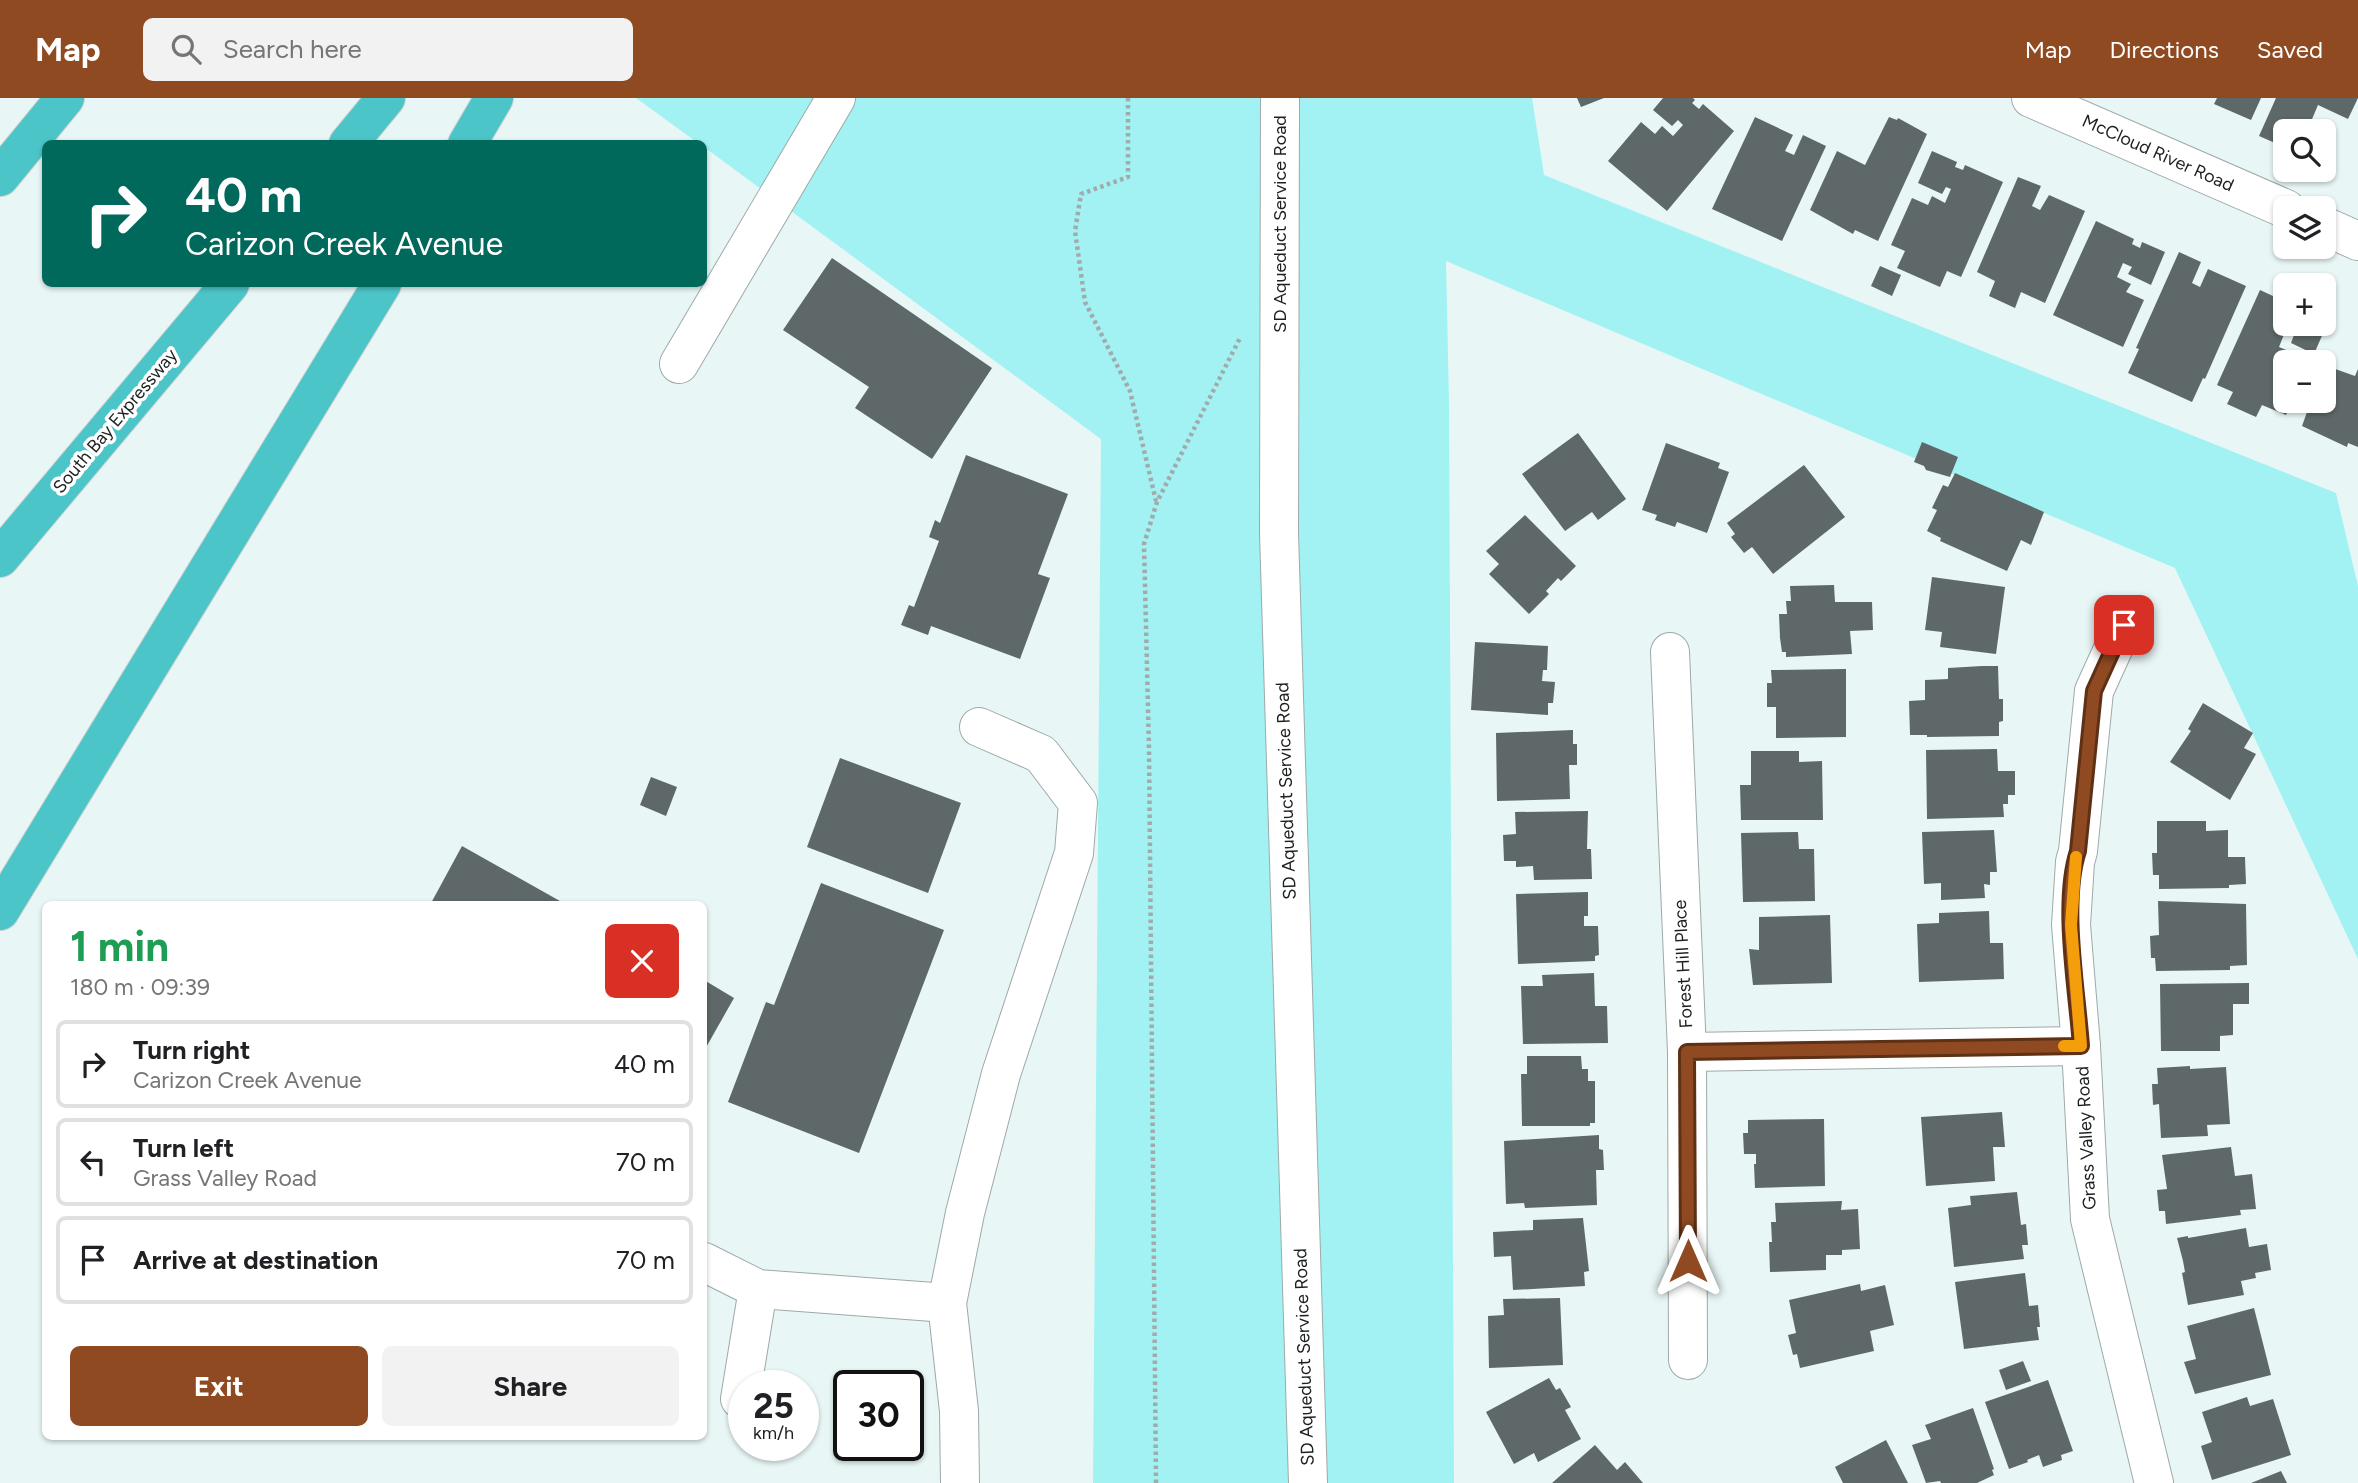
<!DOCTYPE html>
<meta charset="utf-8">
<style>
:root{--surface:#fff;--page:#f2f2f2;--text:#202124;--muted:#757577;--line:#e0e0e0;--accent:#904a22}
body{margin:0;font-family:Figtree,sans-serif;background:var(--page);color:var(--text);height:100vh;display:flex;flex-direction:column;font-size:26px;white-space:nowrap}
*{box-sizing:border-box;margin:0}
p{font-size:23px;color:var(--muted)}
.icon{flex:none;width:38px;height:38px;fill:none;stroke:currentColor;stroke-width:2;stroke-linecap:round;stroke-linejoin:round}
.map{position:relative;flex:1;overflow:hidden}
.drawer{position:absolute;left:42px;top:803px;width:665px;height:539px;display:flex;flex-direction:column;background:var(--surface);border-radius:10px;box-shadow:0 2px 5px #0004}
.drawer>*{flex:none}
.top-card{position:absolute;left:42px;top:42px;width:665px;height:147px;border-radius:10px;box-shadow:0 2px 5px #0004;background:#00695c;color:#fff;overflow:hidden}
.tools{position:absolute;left:2273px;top:21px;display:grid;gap:14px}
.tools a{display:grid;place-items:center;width:63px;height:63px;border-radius:10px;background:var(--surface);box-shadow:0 2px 5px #0004;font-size:35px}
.speed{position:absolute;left:728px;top:1272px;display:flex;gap:14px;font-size:35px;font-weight:700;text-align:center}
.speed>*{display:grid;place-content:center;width:91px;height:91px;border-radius:50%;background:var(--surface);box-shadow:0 2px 5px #0004;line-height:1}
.speed small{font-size:18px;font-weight:400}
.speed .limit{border:4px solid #111;border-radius:10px;background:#fff;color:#111}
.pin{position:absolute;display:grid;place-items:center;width:60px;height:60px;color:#fff;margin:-30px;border-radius:14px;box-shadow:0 4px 10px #0006}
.me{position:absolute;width:77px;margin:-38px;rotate:0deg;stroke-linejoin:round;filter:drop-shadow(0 0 5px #0008)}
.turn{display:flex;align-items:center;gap:24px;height:147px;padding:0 28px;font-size:32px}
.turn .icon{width:91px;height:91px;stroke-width:2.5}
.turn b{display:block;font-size:49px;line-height:60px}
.round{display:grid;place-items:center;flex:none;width:74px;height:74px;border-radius:10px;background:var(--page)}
.head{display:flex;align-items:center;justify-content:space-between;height:119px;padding:0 28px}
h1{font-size:42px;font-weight:700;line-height:52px;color:#1e9e55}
.primary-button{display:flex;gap:14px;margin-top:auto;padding:14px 28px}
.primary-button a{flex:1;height:80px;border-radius:10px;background:var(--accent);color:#fff;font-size:28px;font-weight:700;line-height:80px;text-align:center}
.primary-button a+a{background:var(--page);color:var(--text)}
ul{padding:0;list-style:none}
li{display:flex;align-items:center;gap:21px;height:88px;margin:0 14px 10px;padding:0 14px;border:4px solid var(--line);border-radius:10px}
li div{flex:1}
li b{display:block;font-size:26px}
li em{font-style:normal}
header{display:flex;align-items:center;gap:42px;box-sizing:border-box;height:98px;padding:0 35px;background:var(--accent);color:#fff}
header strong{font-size:33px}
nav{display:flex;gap:38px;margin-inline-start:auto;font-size:24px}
.search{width:490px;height:63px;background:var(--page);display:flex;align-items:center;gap:18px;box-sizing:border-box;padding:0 24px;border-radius:10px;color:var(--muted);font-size:26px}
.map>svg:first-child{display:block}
.green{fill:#a2f2f3}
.building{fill:#5e6868}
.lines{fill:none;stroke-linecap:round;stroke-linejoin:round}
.minor-casing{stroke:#9ea9a9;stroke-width:40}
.highway-casing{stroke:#d2d2d3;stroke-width:40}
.path{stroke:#a1abac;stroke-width:4.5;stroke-dasharray:3.5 3.5;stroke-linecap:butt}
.minor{stroke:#fff;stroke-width:38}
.highway{stroke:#4cc5c8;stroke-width:38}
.route-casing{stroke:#5e3016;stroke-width:18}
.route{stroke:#904a22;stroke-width:12}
.slow{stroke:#f59e0b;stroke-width:12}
.labels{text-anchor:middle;stroke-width:7;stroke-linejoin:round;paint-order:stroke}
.street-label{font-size:18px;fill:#1c2021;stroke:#fff}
</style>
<header>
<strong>Map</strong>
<div class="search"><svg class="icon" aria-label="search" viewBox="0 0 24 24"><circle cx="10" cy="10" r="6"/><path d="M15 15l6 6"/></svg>Search here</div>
<nav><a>Map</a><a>Directions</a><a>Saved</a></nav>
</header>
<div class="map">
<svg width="2358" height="1385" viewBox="0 0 2358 1385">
<rect width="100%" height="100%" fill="#e9f6f6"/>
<!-- green -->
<path class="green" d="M 636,0 L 1532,0 L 1544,77 L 2336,395 L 2358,488 L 2358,861 L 2175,470 L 1446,163 L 1449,305 L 1454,1385 L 1093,1385 L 1101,341 L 704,49 L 704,46 L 698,45 Z"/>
<!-- building -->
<g class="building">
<path d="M 1577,0 L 1604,0 L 1581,9 Z"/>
<path d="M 1663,0 L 1693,0 L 1695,2 L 1692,5 L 1699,11 L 1703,6 L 1734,33 L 1667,113 L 1608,63 L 1641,24 L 1655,36 L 1662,28 L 1673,38 L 1683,27 L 1678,22 L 1672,28 L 1653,12 Z"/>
<path d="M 2217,0 L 2261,0 L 2251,22 L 2214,6 Z"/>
<path d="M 2276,0 L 2358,0 L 2348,21 L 2318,7 L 2307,33 L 2286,33 L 2286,54 L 2273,48 L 2275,45 L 2259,38 Z"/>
<path d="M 1755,19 L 1793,37 L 1785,53 L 1794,57 L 1803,37 L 1826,48 L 1782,143 L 1712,111 Z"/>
<path d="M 1889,19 L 1897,22 L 1898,20 L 1927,36 L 1878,143 L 1855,132 L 1853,136 L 1810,112 L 1837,53 L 1865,67 Z"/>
<path d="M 1932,53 L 1957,64 L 1955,69 L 1963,72 L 1965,67 L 2003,84 L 1961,179 L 1947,173 L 1940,189 L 1897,170 L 1905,153 L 1891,147 L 1912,100 L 1928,107 L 1932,98 L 1945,105 L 1951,91 L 1946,89 L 1942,96 L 1918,85 Z"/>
<path d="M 2018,79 L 2041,88 L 2032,108 L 2040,112 L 2049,97 L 2085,113 L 2045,205 L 2021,194 L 2015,210 L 1989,198 L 1995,183 L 1977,174 Z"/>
<path d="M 2096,123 L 2134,141 L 2132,146 L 2140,150 L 2142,144 L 2165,154 L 2151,187 L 2128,176 L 2132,169 L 2123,165 L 2117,179 L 2131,186 L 2126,194 L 2144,202 L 2123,249 L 2053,217 Z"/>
<path d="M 2179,154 L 2201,164 L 2192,185 L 2200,189 L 2208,171 L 2246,188 L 2205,281 L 2203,280 L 2192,304 L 2128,275 L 2139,251 L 2136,250 Z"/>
<path d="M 832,160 L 992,270 L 932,361 L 855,310 L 869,289 L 783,232 Z"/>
<path d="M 1880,168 L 1901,177 L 1892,198 L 1871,188 Z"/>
<path d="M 2260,192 L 2286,204 L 2286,226 L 2324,226 L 2324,222 L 2328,224 L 2314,256 L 2291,245 L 2294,237 L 2285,234 L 2279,249 L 2293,255 L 2289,264 L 2286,264 L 2286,303 L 2293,303 L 2286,317 L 2262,307 L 2256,319 L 2227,306 L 2233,294 L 2217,287 Z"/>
<path d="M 2324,267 L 2355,278 L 2358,271 L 2358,349 L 2348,345 L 2347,349 L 2302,328 L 2311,303 L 2324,303 Z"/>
<path d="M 1578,335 L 1626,401 L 1598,422 L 1592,414 L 1565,433 L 1522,376 Z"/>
<path d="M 1922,344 L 1958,359 L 1950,379 L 1926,372 L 1924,368 L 1914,364 Z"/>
<path d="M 1666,345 L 1720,365 L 1718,370 L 1729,374 L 1707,435 L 1677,424 L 1675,429 L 1655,422 L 1657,417 L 1642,412 Z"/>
<path d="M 966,357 L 1068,396 L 1038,476 L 1050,480 L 1020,561 L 931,528 L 928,537 L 901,527 L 909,507 L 914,509 L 939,443 L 929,439 L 935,422 L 940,425 Z"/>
<path d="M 1804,367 L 1845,419 L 1773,476 L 1752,449 L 1744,455 L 1731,439 L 1735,436 L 1727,425 Z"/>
<path d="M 1955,375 L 2044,414 L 2031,447 L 2021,442 L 2007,473 L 1940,443 L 1941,440 L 1927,433 L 1937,412 L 1932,410 L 1943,387 L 1948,389 Z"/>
<path d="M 1525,417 L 1576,468 L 1561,483 L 1558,480 L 1546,493 L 1549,496 L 1529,516 L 1489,476 L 1499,466 L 1486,453 Z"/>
<path d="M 1932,479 L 2005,489 L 1996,556 L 1940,549 L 1942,534 L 1925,532 Z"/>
<path d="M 1834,487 L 1835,504 L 1872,504 L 1873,532 L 1850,533 L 1852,556 L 1786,559 L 1786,554 L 1782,554 L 1780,540 L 1779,516 L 1787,516 L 1786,503 L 1791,503 L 1790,488 Z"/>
<path d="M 1475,544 L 1548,548 L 1547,572 L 1543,572 L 1542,583 L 1555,584 L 1553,605 L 1548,605 L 1548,617 L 1471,612 Z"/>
<path d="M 1982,568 L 1998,568 L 1999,601 L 2003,601 L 2003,623 L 1999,624 L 1999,638 L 1927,639 L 1927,637 L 1910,637 L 1909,603 L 1925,602 L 1925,582 L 1948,581 L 1948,570 Z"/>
<path d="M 1846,571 L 1846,639 L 1776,640 L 1776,609 L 1767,609 L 1767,585 L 1772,585 L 1771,572 Z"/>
<path d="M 2203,605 L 2253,635 L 2244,650 L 2256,656 L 2230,702 L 2170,664 L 2191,633 L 2188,631 Z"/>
<path d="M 1573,632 L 1573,646 L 1577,646 L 1577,667 L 1569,667 L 1570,701 L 1497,703 L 1496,635 Z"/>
<path d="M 1997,651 L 1998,673 L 2015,673 L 2015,697 L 2008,697 L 2008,706 L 2003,706 L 2004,719 L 1927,721 L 1926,652 Z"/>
<path d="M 1751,653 L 1799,653 L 1799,664 L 1822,663 L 1823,722 L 1741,722 L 1740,687 L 1751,687 Z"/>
<path d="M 840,660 L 961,705 L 928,795 L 807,749 Z"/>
<path d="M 651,679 L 677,689 L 666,718 L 640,707 Z"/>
<path d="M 1588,713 L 1587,751 L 1591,751 L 1592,781 L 1534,782 L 1533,768 L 1516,769 L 1516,763 L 1504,763 L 1503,737 L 1516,736 L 1515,714 Z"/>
<path d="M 2157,723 L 2206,723 L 2206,733 L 2228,732 L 2228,759 L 2245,759 L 2246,786 L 2229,787 L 2229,790 L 2159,791 L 2159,777 L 2153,777 L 2152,755 L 2157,755 Z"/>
<path d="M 1994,732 L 1997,774 L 1990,774 L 1990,787 L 1984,786 L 1985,800 L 1941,802 L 1941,785 L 1924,786 L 1922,734 Z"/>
<path d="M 1798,734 L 1799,751 L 1814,751 L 1815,803 L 1743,804 L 1741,735 Z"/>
<path d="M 462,748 L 567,807 L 430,807 Z"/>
<path d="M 821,785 L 944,832 L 859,1055 L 728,1004 L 766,904 L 774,907 Z"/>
<path d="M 1588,794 L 1588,818 L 1584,818 L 1584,828 L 1598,828 L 1599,857 L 1595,858 L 1595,863 L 1518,866 L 1516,796 Z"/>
<path d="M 2158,803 L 2246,806 L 2247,867 L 2230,868 L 2230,872 L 2156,873 L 2155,860 L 2151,860 L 2150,838 L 2159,837 Z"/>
<path d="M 1989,813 L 1990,845 L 2003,845 L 2004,881 L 1919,884 L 1917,826 L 1939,825 L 1939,815 Z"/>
<path d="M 1830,817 L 1832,885 L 1753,887 L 1749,851 L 1759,852 L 1759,819 Z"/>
<path d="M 1594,875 L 1595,908 L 1607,908 L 1608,945 L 1523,946 L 1521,888 L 1543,888 L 1542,877 Z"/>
<path d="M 704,882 L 734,900 L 704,953 Z"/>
<path d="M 2249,885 L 2249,906 L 2233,906 L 2233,937 L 2220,938 L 2220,953 L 2161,953 L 2160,886 Z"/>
<path d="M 1527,958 L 1581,958 L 1582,971 L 1588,971 L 1588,983 L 1595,983 L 1595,1025 L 1590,1025 L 1590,1028 L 1522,1028 L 1521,976 L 1527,976 Z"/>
<path d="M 2190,968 L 2190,971 L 2226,969 L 2230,1026 L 2207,1027 L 2208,1038 L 2161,1040 L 2159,1006 L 2153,1007 L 2152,986 L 2158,986 L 2157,970 Z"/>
<path d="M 2002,1014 L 2005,1049 L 1993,1049 L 1995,1083 L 1926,1088 L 1921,1019 Z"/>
<path d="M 1824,1021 L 1825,1088 L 1755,1090 L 1754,1066 L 1756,1066 L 1756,1056 L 1744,1056 L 1743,1035 L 1748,1035 L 1748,1022 Z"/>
<path d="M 1599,1037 L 1599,1051 L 1603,1052 L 1604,1072 L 1596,1072 L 1597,1107 L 1525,1110 L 1524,1105 L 1506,1106 L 1504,1043 Z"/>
<path d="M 2231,1049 L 2235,1078 L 2252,1076 L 2256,1111 L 2240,1112 L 2241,1117 L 2166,1126 L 2165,1113 L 2159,1113 L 2157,1092 L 2167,1091 L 2162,1057 Z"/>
<path d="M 2017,1094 L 2021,1127 L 2026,1126 L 2028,1147 L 2022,1147 L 2024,1161 L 1954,1169 L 1948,1110 L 1971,1107 L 1970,1098 Z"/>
<path d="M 1842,1103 L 1841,1112 L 1858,1111 L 1860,1151 L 1842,1152 L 1842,1157 L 1826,1157 L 1826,1172 L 1770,1174 L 1769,1144 L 1772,1144 L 1771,1124 L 1776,1124 L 1775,1105 Z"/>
<path d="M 1583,1120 L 1589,1173 L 1584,1174 L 1585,1188 L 1513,1192 L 1511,1158 L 1494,1159 L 1493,1134 L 1533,1132 L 1533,1122 Z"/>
<path d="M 2246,1130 L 2249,1149 L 2267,1146 L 2271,1172 L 2255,1175 L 2256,1180 L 2241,1183 L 2244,1197 L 2188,1207 L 2182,1175 L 2185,1174 L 2183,1163 L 2177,1140 L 2188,1138 L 2188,1140 Z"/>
<path d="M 2025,1175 L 2029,1208 L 2038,1207 L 2040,1229 L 2037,1229 L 2039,1242 L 1964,1251 L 1955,1184 Z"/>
<path d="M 1860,1186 L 1861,1193 L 1885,1187 L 1894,1227 L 1870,1233 L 1874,1253 L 1800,1270 L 1797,1256 L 1793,1257 L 1788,1237 L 1796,1235 L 1789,1202 Z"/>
<path d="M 1560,1200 L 1563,1267 L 1489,1270 L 1488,1218 L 1504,1217 L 1503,1201 Z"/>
<path d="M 2254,1210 L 2271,1277 L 2195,1296 L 2184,1264 L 2196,1261 L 2187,1228 Z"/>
<path d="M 2023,1263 L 2031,1283 L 2006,1292 L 1999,1272 Z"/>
<path d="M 1549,1280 L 1556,1292 L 1560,1290 L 1571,1309 L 1565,1312 L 1581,1341 L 1538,1364 L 1534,1355 L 1514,1366 L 1486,1314 Z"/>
<path d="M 2048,1282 L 2073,1353 L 2061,1357 L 2062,1362 L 2043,1369 L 2039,1357 L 2027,1362 L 2028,1364 L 2009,1371 L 1985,1304 Z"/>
<path d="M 2247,1299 L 2250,1308 L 2273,1301 L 2291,1357 L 2212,1382 L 2201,1348 L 2212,1344 L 2202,1314 Z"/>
<path d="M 1973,1310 L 1994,1371 L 1992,1372 L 1994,1377 L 1977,1385 L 1941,1385 L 1940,1383 L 1926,1385 L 1912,1347 L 1931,1341 L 1925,1327 Z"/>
<path d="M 1886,1342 L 1908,1385 L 1843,1385 L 1835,1369 Z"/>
<path d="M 1595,1347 L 1617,1372 L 1625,1364 L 1643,1385 L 1552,1385 Z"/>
<path d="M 2281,1373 L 2287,1385 L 2251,1385 Z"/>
</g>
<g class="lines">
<!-- minor casing -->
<g class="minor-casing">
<g id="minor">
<path d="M 1280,0 L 1279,435 L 1308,1385"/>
<path d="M 2031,0 L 2286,111"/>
<path d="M 2324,128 L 2358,143"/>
<path d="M 679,266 L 836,0"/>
<path d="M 2124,527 L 2094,593 L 2078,753 L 2075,764 L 2071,827 L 2081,948 L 2090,1121 L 2154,1385"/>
<path d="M 1670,554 L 1687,954 L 1688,1262"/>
<path d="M 1687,954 L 2081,948"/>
<path d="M 704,1164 L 758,1191 L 947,1205"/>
<path d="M 740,1301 L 758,1191"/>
<path d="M 960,1385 L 959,1313 L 947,1205 L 965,1115 L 1001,976 L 1074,755 L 1078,705 L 1041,656 L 979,629"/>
</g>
</g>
<!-- highway casing -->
<g class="highway-casing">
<g id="highway">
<path d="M 348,46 L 386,0"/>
<path d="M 467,46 L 494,0"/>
<path d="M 0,79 L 65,0"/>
<path d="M 0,460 L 230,186"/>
<path d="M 0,813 L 382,186"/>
</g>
</g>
<!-- path -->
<g class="path">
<path d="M 1128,0 L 1128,79 L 1081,96 L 1075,133 L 1085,204 L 1130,293 L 1156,403"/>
<path d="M 1156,1385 L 1149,651 L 1144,446 L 1157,404 L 1240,240"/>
</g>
<!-- minor -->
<use href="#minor" class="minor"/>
<!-- highway -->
<use href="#highway" class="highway"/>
</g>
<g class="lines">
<!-- route casing -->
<g class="route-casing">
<path id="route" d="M 1688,1163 L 1687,954 L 2081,948 C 2077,892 2061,805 2078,753 L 2094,593 L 2124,527"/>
</g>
<!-- route -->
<use href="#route" class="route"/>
<!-- slow -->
<path class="slow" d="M 2064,948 L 2081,948 L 2071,827 L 2076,759"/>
</g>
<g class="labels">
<!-- street labels -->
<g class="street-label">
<text transform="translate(2158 55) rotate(24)" y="6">McCloud River Road</text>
<text transform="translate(1280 126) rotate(-90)" y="6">SD Aqueduct Service Road</text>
<text transform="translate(115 323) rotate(-50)" y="6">South Bay Expressway</text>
<text transform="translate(1286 693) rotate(-92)" y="6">SD Aqueduct Service Road</text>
<text transform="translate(1683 866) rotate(-93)" y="6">Forest Hill Place</text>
<text transform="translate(2086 1040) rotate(-93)" y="6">Grass Valley Road</text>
<text transform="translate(1304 1259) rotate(-92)" y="6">SD Aqueduct Service Road</text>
</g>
</g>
</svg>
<div class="tools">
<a><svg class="icon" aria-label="search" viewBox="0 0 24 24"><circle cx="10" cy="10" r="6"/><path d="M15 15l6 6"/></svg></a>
<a><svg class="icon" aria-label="layers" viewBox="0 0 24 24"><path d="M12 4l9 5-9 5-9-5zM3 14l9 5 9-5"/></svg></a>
<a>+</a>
<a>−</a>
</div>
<div class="speed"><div>25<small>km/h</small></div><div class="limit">30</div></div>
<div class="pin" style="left:2124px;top:527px;background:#d93025"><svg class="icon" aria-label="arrive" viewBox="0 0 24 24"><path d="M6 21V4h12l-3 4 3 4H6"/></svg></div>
<svg class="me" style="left:1688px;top:1163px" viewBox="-20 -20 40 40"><path d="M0-17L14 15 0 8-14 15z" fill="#904a22" stroke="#fff" stroke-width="4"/></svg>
<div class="top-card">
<div class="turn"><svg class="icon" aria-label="right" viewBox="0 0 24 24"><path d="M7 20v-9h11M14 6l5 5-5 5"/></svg><div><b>40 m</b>Carizon Creek Avenue</div></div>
</div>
<section class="drawer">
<div class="head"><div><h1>1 min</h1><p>180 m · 09:39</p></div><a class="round" style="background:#d93025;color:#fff"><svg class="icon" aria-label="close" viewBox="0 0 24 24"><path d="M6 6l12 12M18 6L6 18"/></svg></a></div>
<ul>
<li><svg class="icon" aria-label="right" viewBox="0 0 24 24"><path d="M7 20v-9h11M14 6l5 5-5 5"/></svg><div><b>Turn right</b><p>Carizon Creek Avenue</p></div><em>40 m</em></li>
<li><svg class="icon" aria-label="left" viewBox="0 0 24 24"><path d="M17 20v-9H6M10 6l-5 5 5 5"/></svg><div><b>Turn left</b><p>Grass Valley Road</p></div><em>70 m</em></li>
<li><svg class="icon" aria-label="arrive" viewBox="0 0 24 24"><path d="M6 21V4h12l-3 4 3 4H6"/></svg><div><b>Arrive at destination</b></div><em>70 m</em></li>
</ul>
<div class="primary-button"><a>Exit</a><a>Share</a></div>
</section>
</div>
